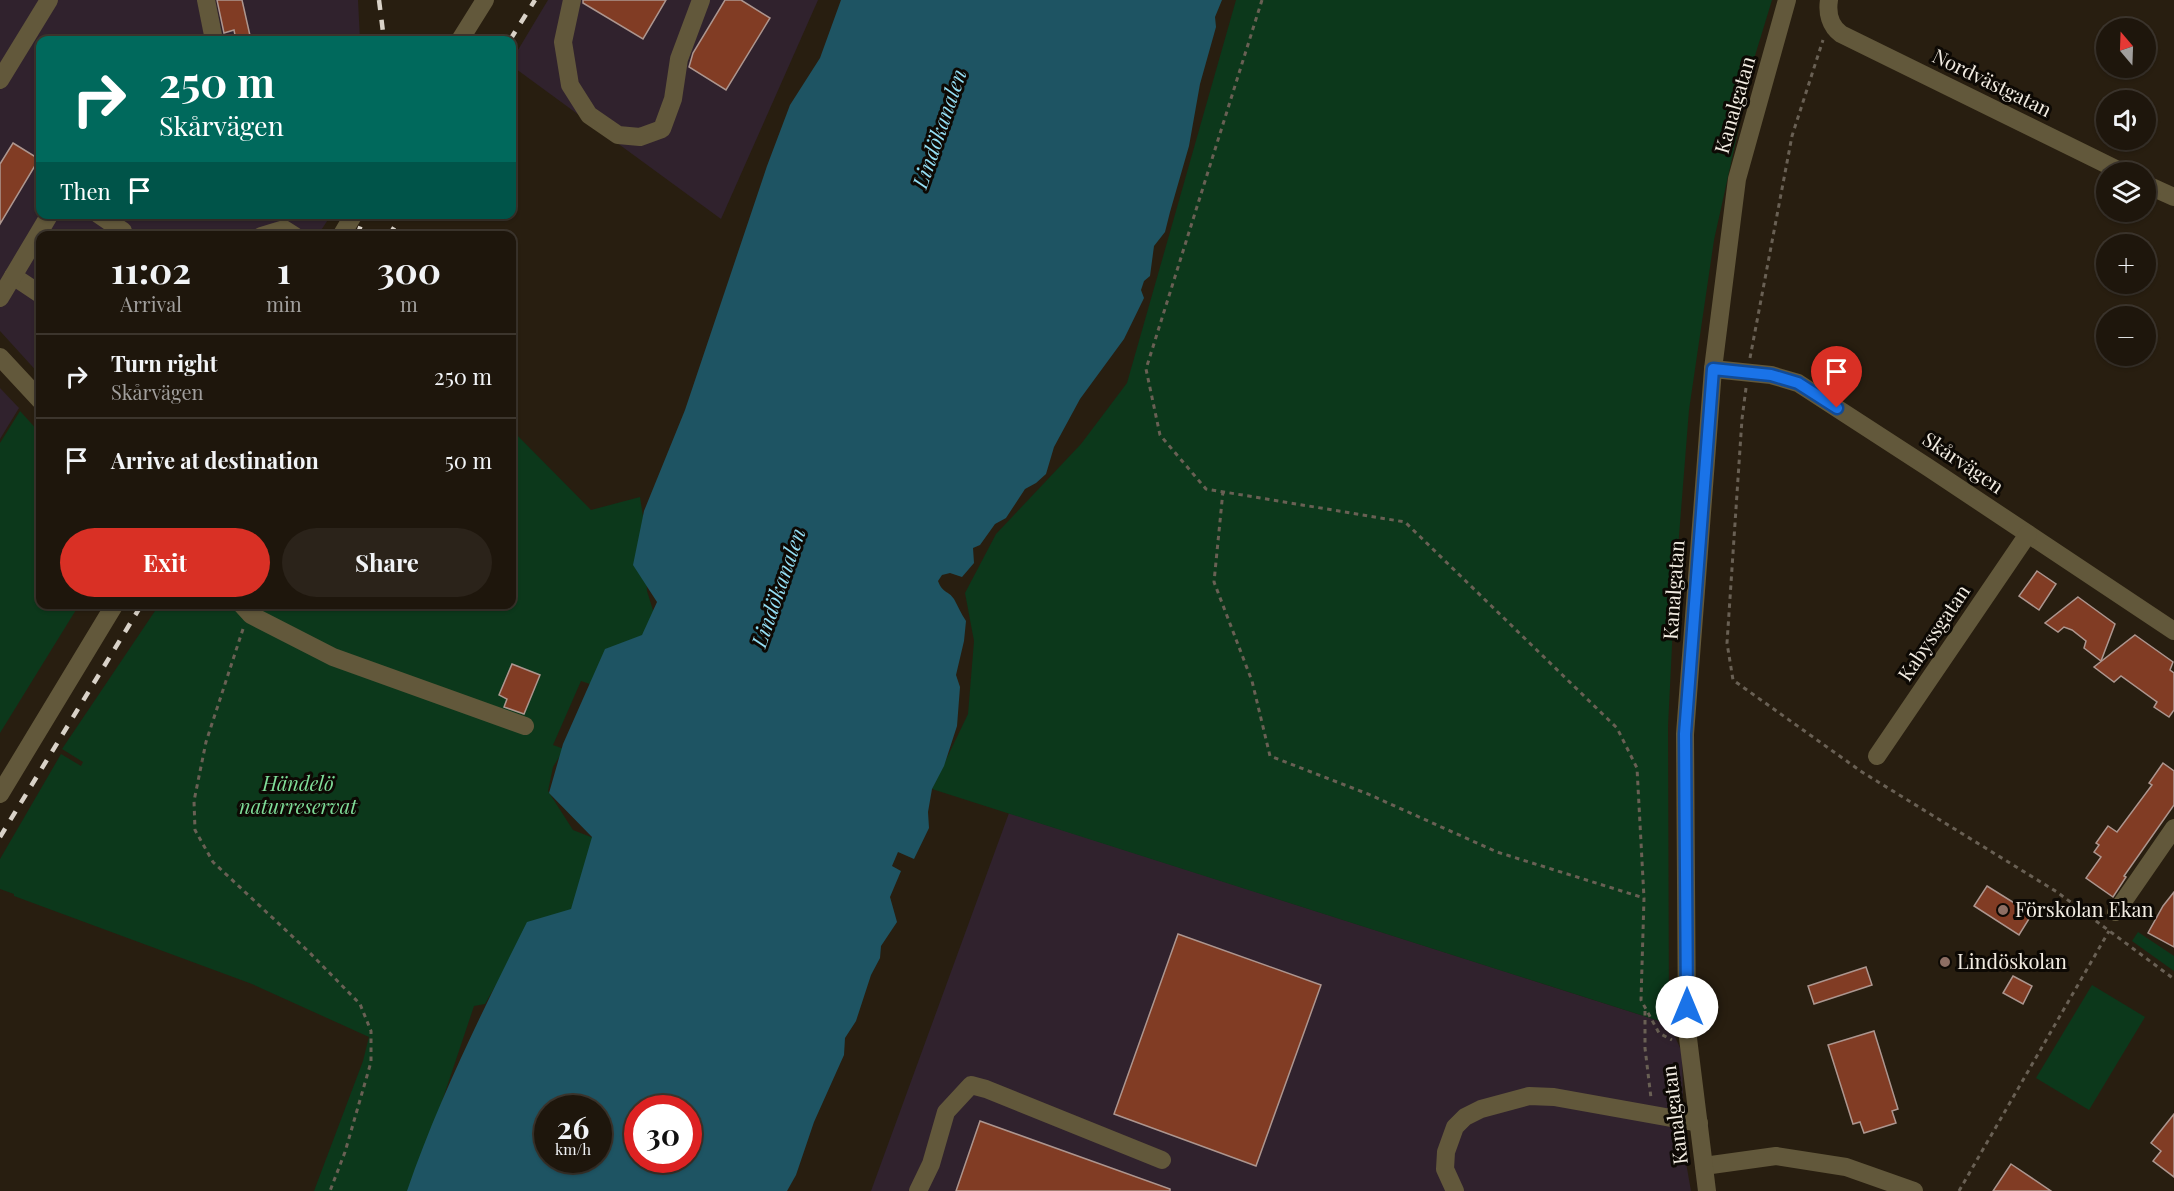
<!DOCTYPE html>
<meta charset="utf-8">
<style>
:root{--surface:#1e160c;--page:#2b231a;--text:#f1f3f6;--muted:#a19f9d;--line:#3c352d;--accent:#d93025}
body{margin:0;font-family:"Playfair Display",serif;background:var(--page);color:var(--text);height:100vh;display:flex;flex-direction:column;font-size:22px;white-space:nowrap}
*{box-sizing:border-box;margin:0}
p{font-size:20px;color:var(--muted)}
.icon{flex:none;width:33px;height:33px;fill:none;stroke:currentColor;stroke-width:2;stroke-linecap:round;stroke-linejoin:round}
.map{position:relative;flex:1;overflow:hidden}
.drawer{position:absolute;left:36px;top:231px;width:480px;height:378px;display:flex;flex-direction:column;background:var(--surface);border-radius:12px;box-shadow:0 2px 4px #0004,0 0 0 2px var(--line)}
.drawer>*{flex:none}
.hud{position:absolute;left:36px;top:36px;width:480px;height:183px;border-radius:12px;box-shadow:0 2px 4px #0004,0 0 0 2px var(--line);background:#00695c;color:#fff;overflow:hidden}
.needle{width:39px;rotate:341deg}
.fabs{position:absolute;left:2096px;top:18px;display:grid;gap:12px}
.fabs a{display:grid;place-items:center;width:60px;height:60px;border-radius:50%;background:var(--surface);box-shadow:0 2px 4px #0004,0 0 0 2px var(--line);font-size:30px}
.speed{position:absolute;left:534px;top:1095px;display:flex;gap:12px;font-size:30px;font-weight:700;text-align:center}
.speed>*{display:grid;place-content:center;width:78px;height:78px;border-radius:50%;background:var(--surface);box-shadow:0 2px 4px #0004,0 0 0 2px var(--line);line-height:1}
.speed small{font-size:15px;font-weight:400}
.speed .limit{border:9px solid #d22;background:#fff;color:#111}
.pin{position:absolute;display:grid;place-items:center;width:51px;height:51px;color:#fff;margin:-62px -26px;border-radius:50% 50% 50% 0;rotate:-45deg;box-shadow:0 0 6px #0007}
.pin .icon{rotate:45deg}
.me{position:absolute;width:66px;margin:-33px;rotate:0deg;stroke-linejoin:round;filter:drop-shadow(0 0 4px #0008)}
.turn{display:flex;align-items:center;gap:21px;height:126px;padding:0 24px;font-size:27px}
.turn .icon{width:78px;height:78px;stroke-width:2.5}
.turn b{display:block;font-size:42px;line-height:51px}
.then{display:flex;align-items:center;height:57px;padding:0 24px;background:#0003;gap:12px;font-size:22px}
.eta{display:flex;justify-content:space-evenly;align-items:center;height:102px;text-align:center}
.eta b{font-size:36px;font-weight:700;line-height:42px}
.primary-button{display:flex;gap:12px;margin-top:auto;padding:12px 24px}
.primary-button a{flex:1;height:69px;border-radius:36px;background:var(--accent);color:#fff;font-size:24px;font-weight:700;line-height:69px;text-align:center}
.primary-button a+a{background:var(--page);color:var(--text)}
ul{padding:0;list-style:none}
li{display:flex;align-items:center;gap:18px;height:84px;padding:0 24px;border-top:2px solid var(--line)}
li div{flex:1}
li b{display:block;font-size:22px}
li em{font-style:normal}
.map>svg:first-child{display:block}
.industrial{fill:#30222d}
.green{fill:#0c381b}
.water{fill:#1e5463;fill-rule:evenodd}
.building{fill:#813c24;stroke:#ad968f;stroke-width:1.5}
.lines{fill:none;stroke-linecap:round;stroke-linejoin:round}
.path{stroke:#696054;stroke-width:3;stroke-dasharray:4.5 4.5;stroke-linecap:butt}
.minor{stroke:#62583b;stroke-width:18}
.rail{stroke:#d9d2c8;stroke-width:4.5;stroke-dasharray:10 10;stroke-linecap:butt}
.route-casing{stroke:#114b97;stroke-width:15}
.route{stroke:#1a73e8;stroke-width:10}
.education-dot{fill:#8d6e63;stroke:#0d0904;stroke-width:2}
.labels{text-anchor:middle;stroke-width:6;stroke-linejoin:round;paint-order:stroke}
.street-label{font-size:20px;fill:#f2ece2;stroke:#0d0904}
.park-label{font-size:20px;font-style:italic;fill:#7fdd98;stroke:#0d0904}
.poi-label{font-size:20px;fill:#f2ece2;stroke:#0d0904;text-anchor:start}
.water-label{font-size:21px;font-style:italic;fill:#95dff5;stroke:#0d0904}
</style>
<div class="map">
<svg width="2174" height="1191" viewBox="0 0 2174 1191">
<rect width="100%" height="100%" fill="#281e10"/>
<!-- industrial -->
<g class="industrial">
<path d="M 0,0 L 358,0 L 360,40 L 40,40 L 40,214 L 331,215 L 318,235 L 40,236 L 40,375 L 0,331 Z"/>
<path d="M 548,0 L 818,0 L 721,219 L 512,66 L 512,60 Z"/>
<path d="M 0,388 L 19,408 L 0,439 Z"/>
<path d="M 1009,813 L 1669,1024 L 1682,1052 L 1684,1151 L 1691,1191 L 871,1191 Z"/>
</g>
<!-- green -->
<g class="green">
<path d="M 1236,0 L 1772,0 L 1754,59 L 1714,240 L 1689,410 L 1675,586 L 1668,726 L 1669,1024 L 932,789 L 968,714 L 974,641 L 965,593 L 996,534 L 1081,444 L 1127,383 Z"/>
<path d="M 20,411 L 40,433 L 40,604 L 79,605 L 0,733 L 0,443 Z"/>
<path d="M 512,430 L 591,510 L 640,497 L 645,529 L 647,591 L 657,623 L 590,684 L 581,681 L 553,745 L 564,749 L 553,767 L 548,791 L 573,830 L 596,839 L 569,917 L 529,928 L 485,1004 L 474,1006 L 412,1191 L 314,1191 L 363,1061 L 369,1037 L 252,984 L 14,896 L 14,894 L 0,889 L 0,859 L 61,754 L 81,766 L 83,762 L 62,749 L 159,605 L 512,604 Z"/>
<path d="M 2138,932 L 2174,956 L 2174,971 L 2132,941 Z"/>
<path d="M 2092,985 L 2145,1017 L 2089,1110 L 2036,1078 Z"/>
</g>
<!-- water -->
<path class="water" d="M 841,0 L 1222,0 L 1215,17 L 1216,27 L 1200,84 L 1189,146 L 1170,212 L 1165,232 L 1154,246 L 1150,276 L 1144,281 L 1141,290 L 1144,298 L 1124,339 L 1080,399 L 1054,447 L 1046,474 L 1036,483 L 1025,489 L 1006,518 L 995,524 L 980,545 L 973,548 L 974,563 L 962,577 L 950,573 L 942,575 L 938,581 C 943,594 948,590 954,599 C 958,606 961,614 966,621 L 964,641 L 956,675 L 960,687 L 957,726 L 944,766 L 932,789 L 928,812 L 929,828 L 914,859 L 898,852 L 892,866 L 901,871 L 890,897 L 897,922 L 881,946 L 880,958 L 871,975 L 856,1021 L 845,1038 L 844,1055 L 814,1122 L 796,1175 L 787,1191 L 407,1191 C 439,1098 483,1010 527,922 L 571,909 L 592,837 L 549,793 L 563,744 L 605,649 L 642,635 L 657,602 L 633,565 L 644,511 L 685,410 L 767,166 L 790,105 L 820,58 ZM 598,1108 L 598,1160 L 548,1160 L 548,1108 ZM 688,1108 L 688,1160 L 638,1160 L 638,1108 Z"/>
<!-- building -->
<g class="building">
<path d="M 217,0 L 242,0 L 251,40 L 236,40 L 234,30 L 224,33 Z"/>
<path d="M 583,0 L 666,0 L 643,39 L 583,3 Z"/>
<path d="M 725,0 L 741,0 L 770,18 L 726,90 L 689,67 L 693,53 Z"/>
<path d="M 13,143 L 39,159 L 0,224 L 0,164 Z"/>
<path d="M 2037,571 L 2056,584 L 2039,610 L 2019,596 Z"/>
<path d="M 2078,597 L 2115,624 L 2101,661 L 2084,648 L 2086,641 L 2072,630 L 2064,627 L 2058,632 L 2045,623 Z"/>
<path d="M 2135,635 L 2173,662 L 2170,670 L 2174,673 L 2174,710 L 2169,717 L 2154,707 L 2157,702 L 2121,676 L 2114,682 L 2094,667 Z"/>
<path d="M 512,664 L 540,675 L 524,714 L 504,707 L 507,699 L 499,695 Z"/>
<path d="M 2163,763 L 2174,771 L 2174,805 L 2124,876 L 2126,877 L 2113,897 L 2086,878 L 2101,857 L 2094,852 L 2099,845 L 2096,843 L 2108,826 L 2117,832 L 2152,785 L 2149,783 Z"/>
<path d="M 1987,886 L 2032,914 L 2019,935 L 1974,906 Z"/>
<path d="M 2174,892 L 2174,947 L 2148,933 L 2163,906 Z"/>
<path d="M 1178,934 L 1321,985 L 1256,1166 L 1114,1114 Z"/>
<path d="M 1866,967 L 1872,985 L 1814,1004 L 1808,986 Z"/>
<path d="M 2013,976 L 2032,986 L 2023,1004 L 2003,993 Z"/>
<path d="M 1874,1031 L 1898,1109 L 1892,1111 L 1896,1123 L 1864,1133 L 1860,1122 L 1853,1124 L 1828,1045 Z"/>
<path d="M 2174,1114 L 2174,1177 L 2153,1161 L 2161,1151 L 2151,1143 Z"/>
<path d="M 980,1121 L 1170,1189 L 1170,1191 L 956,1191 Z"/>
<path d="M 2011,1164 L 2051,1191 L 1993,1191 Z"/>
</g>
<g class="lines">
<!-- path -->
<g class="path">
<path d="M 1262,0 L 1146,369 L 1160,435 L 1206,489 L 1405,522 L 1617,728 L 1637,768 L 1644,898 L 1641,1000 L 1659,1033 L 1672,1040"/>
<path d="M 1750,358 L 1792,136 L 1823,40"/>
<path d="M 1746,388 L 1742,419 L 1727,643 L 1733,680 L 1862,772 L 2057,892 L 2174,979"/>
<path d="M 1223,491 L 1214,582 L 1252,681 L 1270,756 L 1368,794 L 1497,852 L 1644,898"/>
<path d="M 243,629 L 206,742 L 194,801 L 195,830 L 213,862 L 309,952 L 360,1004 L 371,1031 L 371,1062 L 345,1152 L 330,1191"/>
<path d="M 1645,1011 L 1645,1048 L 1651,1098"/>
<path d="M 1959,1191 L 2109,931"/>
</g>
<!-- minor -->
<g class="minor">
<path d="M 206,0 L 214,40"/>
<path d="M 572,0 L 563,42 L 570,85 L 589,115 L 618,135 L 640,137 L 662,129 L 673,99 L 679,59 L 701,0"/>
<path d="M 1829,0 C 1827,13 1830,26 1841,34 L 2122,172"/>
<path d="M 460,40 L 485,0"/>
<path d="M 0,80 L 49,0"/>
<path d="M 2145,184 L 2174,197"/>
<path d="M 98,214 L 123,231"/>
<path d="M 261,236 L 284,229 L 295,236"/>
<path d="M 341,236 L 354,214"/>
<path d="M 13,276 L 40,294"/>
<path d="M 0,298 L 50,214"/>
<path d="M 0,357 L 40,400"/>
<path d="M 1713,369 L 1771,375 L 1798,383 L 1929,468 L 2174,631"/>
<path d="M 241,604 L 251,615 L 333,657 L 525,726"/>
<path d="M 1877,756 L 2028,534"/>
<path d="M 0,794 L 115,604"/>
<path d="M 2116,912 L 2174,828"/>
<path d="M 1704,1166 L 1776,1156 L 1846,1167 L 1914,1191"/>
<path d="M 918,1191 L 931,1164 L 946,1112 L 971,1085 L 986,1089 L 1162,1160"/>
<path d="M 1455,1191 L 1445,1169 L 1446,1152 L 1455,1127 L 1465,1117 L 1481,1109 L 1529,1096 L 1554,1097 L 1699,1123"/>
<path d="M 1707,1191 L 1687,1030 L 1685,734 L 1713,369 L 1737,179 L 1787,0"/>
</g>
<!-- rail -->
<g class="rail">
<path d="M 379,0 L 384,40"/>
<path d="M 510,40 L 535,0"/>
<path d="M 357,236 L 365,214"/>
<path d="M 389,236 L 402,214"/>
<path d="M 0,837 L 142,604"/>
</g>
</g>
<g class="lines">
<!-- route casing -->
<g class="route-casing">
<path id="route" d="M 1687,1007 L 1685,734 L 1713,369 L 1771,375 L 1798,383 L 1837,408"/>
</g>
<!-- route -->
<use href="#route" class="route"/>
</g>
<!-- markers -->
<g class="education-dot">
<circle cx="2003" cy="910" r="6"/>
<circle cx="1945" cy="962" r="6"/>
</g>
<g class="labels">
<!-- street labels -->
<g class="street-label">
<text transform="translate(1992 83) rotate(26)" y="7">Nordvästgatan</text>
<text transform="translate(1735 105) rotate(-74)" y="7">Kanalgatan</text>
<text transform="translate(1963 463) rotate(34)" y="7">Skårvägen</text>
<text transform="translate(1674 590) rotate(-86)" y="7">Kanalgatan</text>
<text transform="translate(1934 633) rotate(-56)" y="7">Kabyssgatan</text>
<text transform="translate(1675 1115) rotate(-97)" y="7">Kanalgatan</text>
</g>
<!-- park labels -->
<g class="park-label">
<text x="298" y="791">Händelö<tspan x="298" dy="23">naturreservat</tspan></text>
</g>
<!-- poi labels -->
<g class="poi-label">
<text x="2015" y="917">Förskolan Ekan</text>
<text x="1957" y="969">Lindöskolan</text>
</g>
<!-- water labels -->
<g class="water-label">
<text transform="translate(940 129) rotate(-71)" y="7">Lindökanalen</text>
<text transform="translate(779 588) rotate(-71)" y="7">Lindökanalen</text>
</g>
</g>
</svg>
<div class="fabs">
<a><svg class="needle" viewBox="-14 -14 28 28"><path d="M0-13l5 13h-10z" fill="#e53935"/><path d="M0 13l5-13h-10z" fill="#a19f9d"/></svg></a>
<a><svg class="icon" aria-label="sound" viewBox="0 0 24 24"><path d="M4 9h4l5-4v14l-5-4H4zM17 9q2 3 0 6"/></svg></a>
<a><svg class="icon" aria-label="layers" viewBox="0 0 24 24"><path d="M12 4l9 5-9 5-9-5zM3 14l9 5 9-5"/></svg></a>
<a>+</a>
<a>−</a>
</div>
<div class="speed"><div>26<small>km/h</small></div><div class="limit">30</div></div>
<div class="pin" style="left:1837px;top:408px;background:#d93025"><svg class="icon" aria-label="arrive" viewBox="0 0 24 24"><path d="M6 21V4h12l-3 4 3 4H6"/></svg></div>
<svg class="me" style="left:1687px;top:1007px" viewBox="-20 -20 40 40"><circle r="19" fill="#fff"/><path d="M0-13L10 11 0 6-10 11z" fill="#1a73e8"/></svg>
<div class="hud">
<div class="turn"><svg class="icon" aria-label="right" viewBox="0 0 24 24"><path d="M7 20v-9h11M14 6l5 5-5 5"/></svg><div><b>250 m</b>Skårvägen</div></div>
<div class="then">Then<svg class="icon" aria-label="arrive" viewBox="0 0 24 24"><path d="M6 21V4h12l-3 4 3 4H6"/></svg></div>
</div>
<section class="drawer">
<div class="eta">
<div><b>11:02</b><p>Arrival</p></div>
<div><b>1</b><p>min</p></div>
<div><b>300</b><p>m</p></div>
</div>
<ul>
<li><svg class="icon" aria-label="right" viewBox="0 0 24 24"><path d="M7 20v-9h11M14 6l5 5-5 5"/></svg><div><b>Turn right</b><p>Skårvägen</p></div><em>250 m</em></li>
<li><svg class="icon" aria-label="arrive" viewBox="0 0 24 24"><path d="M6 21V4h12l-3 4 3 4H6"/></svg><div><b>Arrive at destination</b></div><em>50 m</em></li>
</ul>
<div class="primary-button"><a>Exit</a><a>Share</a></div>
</section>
</div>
